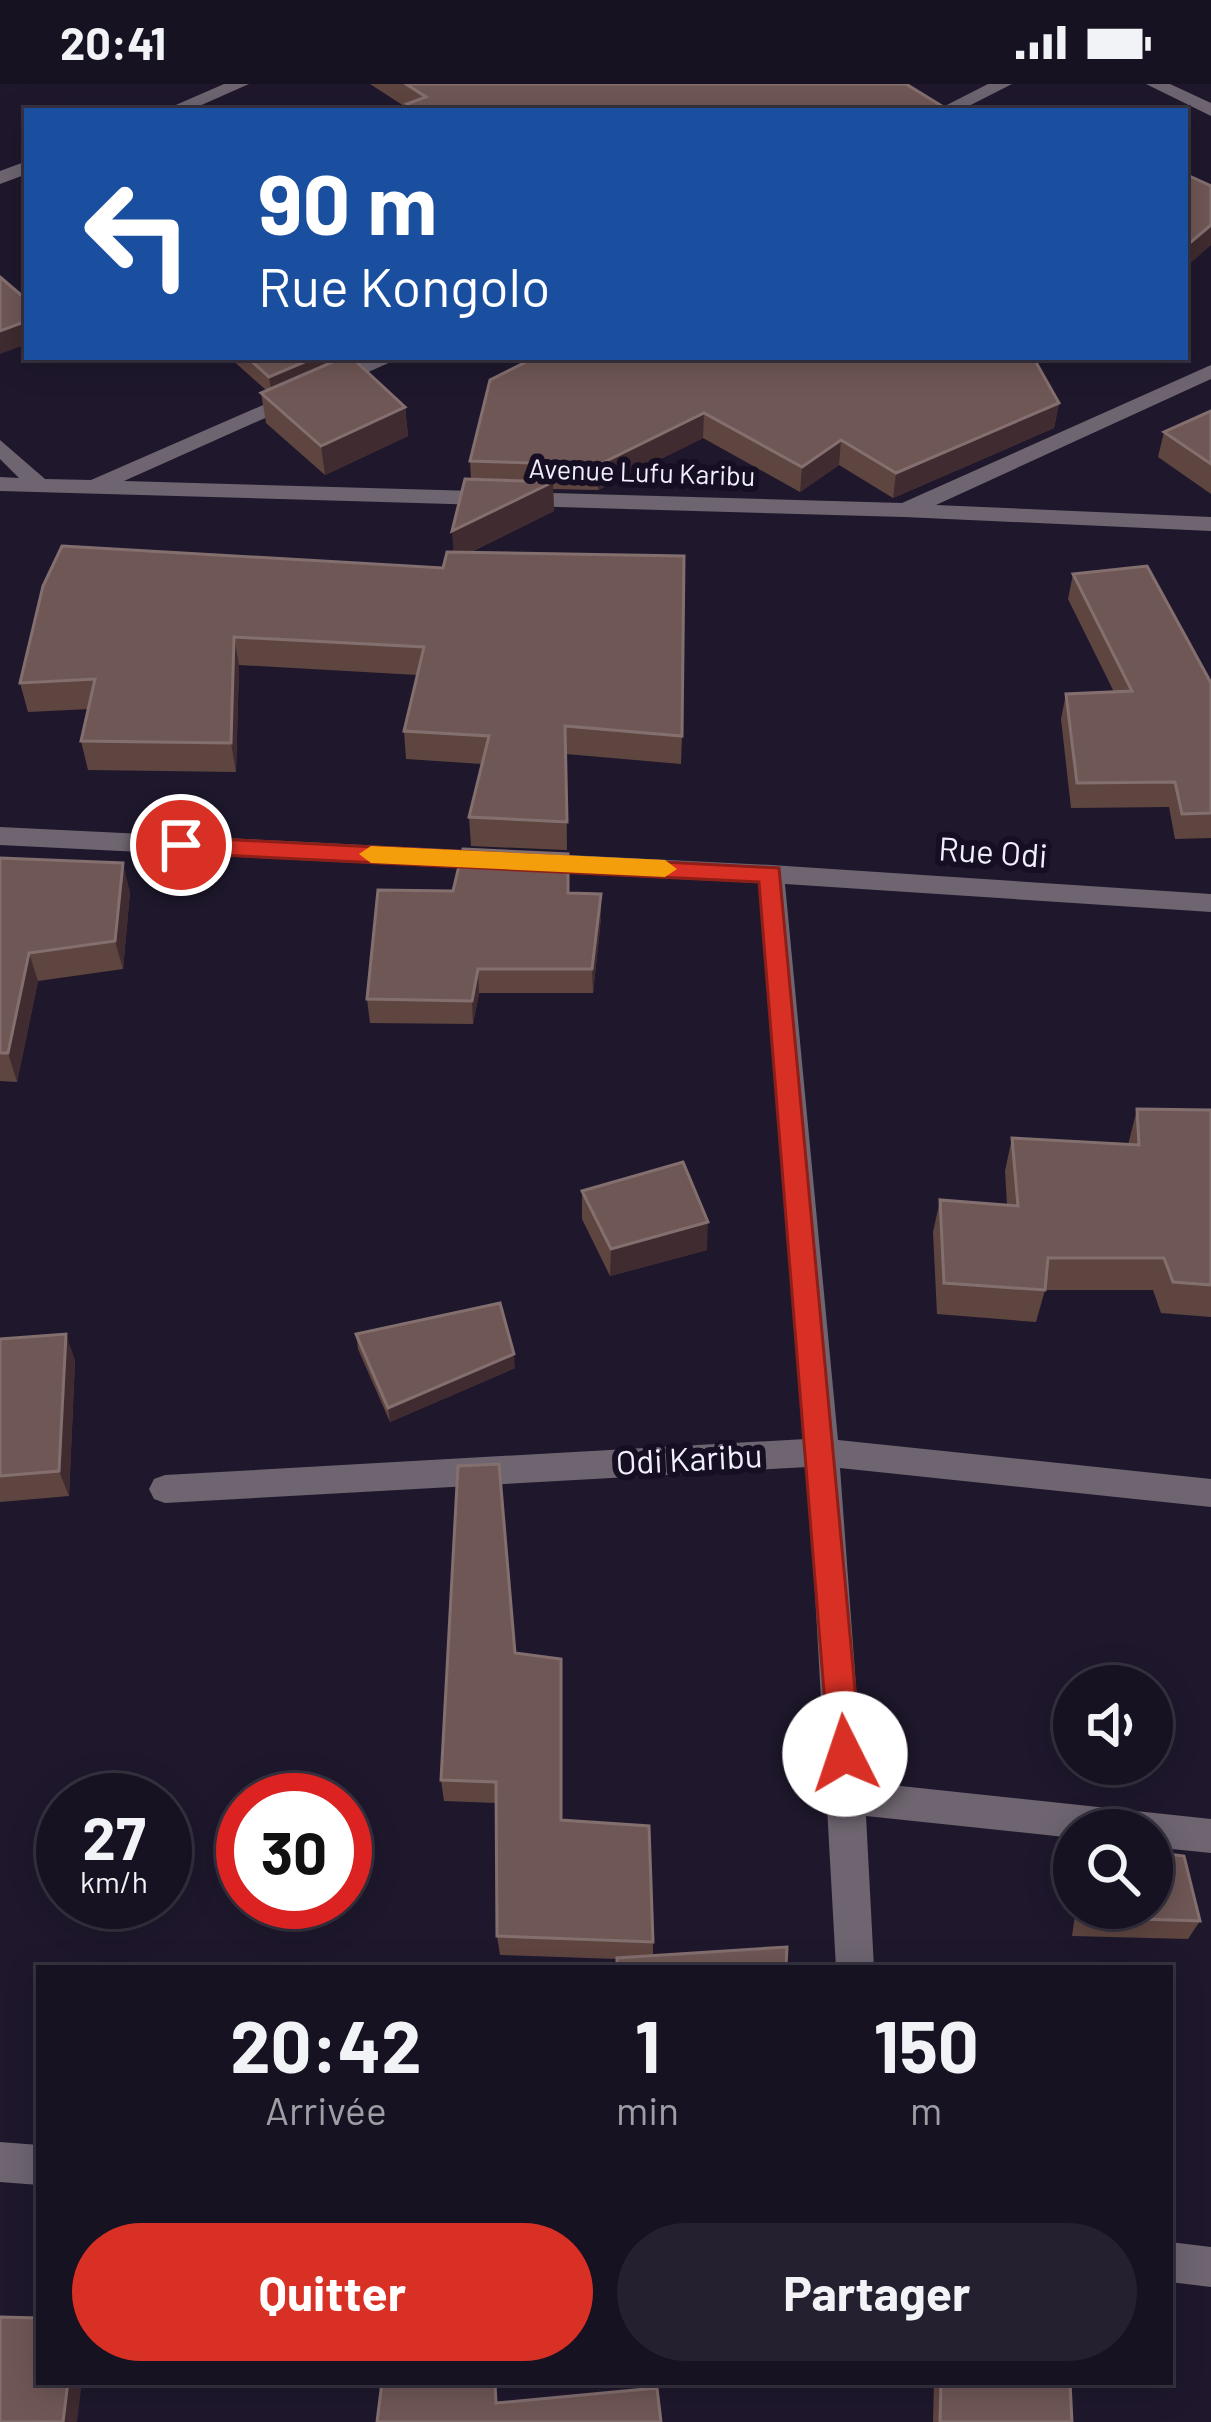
<!DOCTYPE html>
<html lang="fr">
<meta charset="utf-8">
<style>
:root{--surface:#171222;--page:#24202f;--text:#f1f3f6;--muted:#9e9ea5;--line:#363240;--accent:#d93025}
body{margin:0;font-family:Barlow,sans-serif;background:var(--page);color:var(--text);height:100vh;display:flex;flex-direction:column;font-size:45px;white-space:nowrap}
*{box-sizing:border-box;margin:0}
p{font-size:39px;color:var(--muted)}
.icon{flex:none;width:66px;height:66px;fill:none;stroke:currentColor;stroke-width:2;stroke-linecap:round;stroke-linejoin:round}
.map{position:relative;flex:1;overflow:hidden}
.drawer{position:absolute;left:36px;top:1881px;width:1137px;height:420px;display:flex;flex-direction:column;background:var(--surface);border-radius:0px;box-shadow:0 6px 30px #0003,0 0 0 3px var(--line)}
.drawer>*{flex:none}
.guide{position:absolute;left:24px;top:24px;width:1164px;height:252px;border-radius:0px;box-shadow:0 6px 30px #0003,0 0 0 3px var(--line);background:#1a4fa0;color:#fff;overflow:hidden}
.fabs{position:absolute;left:1053px;top:1581px;display:grid;gap:24px}
.fabs a{display:grid;place-items:center;width:120px;height:120px;border-radius:50%;background:var(--surface);box-shadow:0 6px 30px #0003,0 0 0 3px var(--line);font-size:60px}
.speed{position:absolute;left:36px;top:1689px;display:flex;gap:24px;font-size:60px;font-weight:700;text-align:center}
.speed>*{display:grid;place-content:center;width:156px;height:156px;border-radius:50%;background:var(--surface);box-shadow:0 6px 30px #0003,0 0 0 3px var(--line);line-height:1}
.speed small{font-size:30px;font-weight:400}
.speed .limit{border:18px solid #d22;background:#fff;color:#111}
.pin{position:absolute;display:grid;place-items:center;width:102px;height:102px;color:#fff;margin:-51px;border:6px solid #fff;border-radius:50%;box-shadow:0 3px 12px #0007}
.me{position:absolute;width:132px;margin:-66px;rotate:356deg;stroke-linejoin:round;filter:drop-shadow(0 0 9px #0008)}
.turn{display:flex;align-items:center;gap:42px;height:252px;padding:0 36px;font-size:54px}
.turn .icon{width:156px;height:156px;stroke-width:2.5}
.turn b{display:block;font-size:84px;line-height:102px}
.eta{display:flex;justify-content:space-evenly;align-items:center;height:204px;text-align:center}
.eta b{font-size:72px;font-weight:700;line-height:84px}
.button{display:flex;gap:24px;margin-top:auto;padding:24px 36px}
.button a{flex:1;height:138px;border-radius:72px;background:var(--accent);color:#fff;font-size:48px;font-weight:700;line-height:138px;text-align:center}
.button a+a{background:var(--page);color:var(--text)}
.status{display:flex;justify-content:space-between;align-items:center;height:84px;padding:0 60px;background:var(--surface);direction:ltr}
.status svg{height:33px;fill:currentColor}
.map>svg:first-child{display:block}
.lines{fill:none;stroke-linecap:round;stroke-linejoin:round}
.street{fill:#6e6570;fill-rule:evenodd}
.wall{fill:#5f4540}
.shaded-wall{fill:#3f2b30}
.building{fill:#6f5755;stroke:#846f6f;stroke-width:3}
.route{fill:#d93025;stroke:#8d1f18;stroke-width:3}
.slow{fill:#f59e0b}
.labels{text-anchor:middle;stroke-width:12;stroke-linejoin:round;paint-order:stroke}
.far-street-label{font-size:27px;fill:#f3effe;stroke:#160f23}
.street-label{font-size:33px;fill:#f3effe;stroke:#160f23}
</style>
<div class="status"><b>20:41</b><svg viewBox="0 0 49 12"><path d="M0 12V9h3v3zM5 12V6h3v6zM10 12V3h3v9zM15 12V0h3v12zM26 1h20v11H26zM47 4h2v5h-2z"/></svg></div>
<div class="map">
<svg width="1211" height="2338" viewBox="0 0 1211 2338">
<rect width="100%" height="100%" fill="#1f182d"/>
<g class="lines">
<!-- street -->
<g class="street">
<path d="M 224,0 L 249,0 L 188,27 L 162,27 Z"/>
<path d="M 988,0 L 1012,0 L 959,27 L 935,27 Z"/>
<path d="M 1146,0 L 1170,0 L 1211,19 L 1211,32 Z"/>
<path d="M 27,77 L 27,90 L 0,100 L 0,87 Z"/>
<path d="M 373,273 L 402,273 L 124,397 L 902,419 L 1211,281 L 1211,295 L 936,421 L 1211,433 L 1211,447 L 904,433 L 0,407 L 0,393 L 19,394 L 0,375 L 0,356 L 45,395 L 91,396 Z"/>
<path d="M 0,743 L 771,781 L 1211,810 L 1211,828 L 785,800 L 838,1356 L 1211,1395 L 1211,1423 L 840,1384 L 863,1698 L 1211,1735 L 1211,1769 L 1152,1763 L 1152,1746 L 1074,1746 L 1074,1754 L 866,1732 L 874,1884 L 836,1884 L 808,1383 L 165,1419 L 154,1415 L 149,1405 L 154,1395 L 165,1391 L 806,1355 L 759,799 L 0,761 Z"/>
<path d="M 0,2058 L 39,2061 L 39,2101 L 0,2098 Z"/>
<path d="M 1170,2158 L 1211,2163 L 1211,2203 L 1170,2198 Z"/>
</g>
</g>
<!-- wall -->
<g class="wall">
<path d="M 370,0 L 906,0 L 950,27 L 407,27 L 407,24 Z"/>
<path d="M 229,273 L 333,273 L 334,277 L 405,323 L 408,352 L 325,391 L 266,339 L 261,309 L 267,307 Z"/>
<path d="M 490,296 L 1059,319 L 1054,344 L 893,414 L 839,381 L 800,408 L 703,354 L 598,406 L 553,405 L 554,427 L 471,468 L 682,652 L 681,680 L 566,670 L 567,766 L 471,762 L 469,733 L 482,680 L 406,675 L 404,647 L 417,591 L 239,581 L 236,688 L 88,686 L 81,657 L 89,625 L 28,628 L 20,599 L 443,484 L 453,468 L 471,395 L 470,377 Z"/>
<path d="M 1211,327 L 1211,410 L 1158,373 L 1164,348 Z"/>
<path d="M 1073,490 L 1211,599 L 1211,754 L 1175,755 L 1169,723 L 1071,724 L 1061,635 L 1066,610 L 1114,608 L 1068,515 Z"/>
<path d="M 0,774 L 130,808 L 123,885 L 38,897 L 17,998 L 0,997 Z"/>
<path d="M 568,809 L 601,834 L 593,909 L 479,909 L 473,940 L 370,939 L 367,915 Z"/>
<path d="M 1137,1025 L 1211,1026 L 1211,1233 L 1161,1229 L 1153,1206 L 1045,1206 L 1036,1238 L 937,1230 L 933,1148 L 940,1116 L 1007,1121 L 1005,1087 L 1012,1054 L 1128,1061 Z"/>
<path d="M 582,1107 L 707,1166 L 610,1192 L 582,1135 Z"/>
<path d="M 356,1250 L 515,1284 L 390,1338 L 358,1265 Z"/>
<path d="M 0,1255 L 75,1276 L 69,1412 L 0,1418 Z"/>
<path d="M 515,1569 L 562,1736 L 653,1858 L 653,1872 L 617,1875 L 500,1871 L 497,1852 L 496,1719 L 444,1717 L 441,1696 Z"/>
<path d="M 1076,1824 L 1152,1824 L 1200,1837 L 1188,1855 L 1072,1852 Z"/>
<path d="M 934,2298 L 1070,2298 L 1072,2338 L 933,2338 Z"/>
</g>
<!-- shaded-wall -->
<g class="shaded-wall">
<path d="M 1211,141 L 1211,161 L 1185,184 L 1185,163 Z"/>
<path d="M 27,237 L 27,260 L 0,270 L 0,247 Z"/>
<path d="M 316,273 L 333,273 L 335,285 L 272,312 L 269,293 Z"/>
<path d="M 1059,319 L 1054,344 L 893,414 L 896,389 Z"/>
<path d="M 405,323 L 408,352 L 325,391 L 321,362 Z"/>
<path d="M 704,329 L 703,354 L 598,406 L 598,381 Z"/>
<path d="M 841,356 L 839,381 L 800,408 L 802,383 Z"/>
<path d="M 553,398 L 554,427 L 454,476 L 452,447 Z"/>
<path d="M 234,553 L 239,581 L 236,688 L 231,659 Z"/>
<path d="M 123,779 L 130,808 L 123,885 L 115,857 Z"/>
<path d="M 601,810 L 601,834 L 593,909 L 592,885 Z"/>
<path d="M 29,869 L 38,897 L 17,998 L 8,969 Z"/>
<path d="M 478,885 L 479,909 L 473,940 L 472,917 Z"/>
<path d="M 708,1138 L 707,1166 L 610,1192 L 611,1165 Z"/>
<path d="M 66,1250 L 75,1276 L 69,1412 L 59,1387 Z"/>
<path d="M 514,1270 L 515,1284 L 390,1338 L 388,1324 Z"/>
<path d="M 68,2298 L 82,2298 L 77,2338 L 63,2338 Z"/>
</g>
<!-- building -->
<g class="building">
<path d="M 406,0 L 906,0 L 950,27 L 417,27 L 407,20 L 426,13 Z"/>
<path d="M 1185,90 L 1211,102 L 1211,141 L 1185,163 Z"/>
<path d="M 0,193 L 27,216 L 27,237 L 0,247 Z"/>
<path d="M 247,273 L 316,273 L 269,293 Z"/>
<path d="M 344,273 L 351,273 L 405,323 L 321,362 L 261,309 Z"/>
<path d="M 536,273 L 1033,273 L 1059,319 L 896,389 L 841,356 L 802,383 L 704,329 L 598,381 L 470,377 L 490,296 Z"/>
<path d="M 1211,327 L 1211,380 L 1164,348 Z"/>
<path d="M 465,395 L 553,398 L 452,447 Z"/>
<path d="M 62,462 L 443,484 L 447,468 L 684,472 L 682,652 L 565,642 L 567,738 L 469,733 L 489,652 L 404,647 L 424,563 L 234,553 L 231,659 L 81,657 L 95,595 L 20,599 L 43,502 Z"/>
<path d="M 1147,482 L 1211,599 L 1211,729 L 1182,730 L 1175,698 L 1077,699 L 1066,610 L 1132,607 L 1073,490 Z"/>
<path d="M 463,765 L 568,770 L 568,809 L 601,810 L 592,885 L 478,885 L 472,917 L 367,915 L 378,806 L 453,807 Z"/>
<path d="M 0,774 L 123,779 L 115,857 L 29,869 L 8,969 L 0,969 Z"/>
<path d="M 1137,1025 L 1211,1026 L 1211,1201 L 1173,1198 L 1164,1174 L 1048,1174 L 1045,1206 L 944,1199 L 940,1116 L 1018,1122 L 1012,1054 L 1139,1061 Z"/>
<path d="M 683,1078 L 708,1138 L 611,1165 L 582,1107 Z"/>
<path d="M 500,1219 L 514,1270 L 388,1324 L 356,1250 Z"/>
<path d="M 66,1250 L 59,1387 L 0,1392 L 0,1255 Z"/>
<path d="M 499,1380 L 515,1569 L 561,1575 L 561,1736 L 649,1742 L 653,1858 L 497,1852 L 496,1698 L 441,1696 L 458,1382 Z"/>
<path d="M 1152,1768 L 1184,1772 L 1200,1837 L 1082,1833 L 1084,1824 L 1152,1824 Z"/>
<path d="M 787,1863 L 786,1884 L 790,1884 L 617,1884 L 617,1874 Z"/>
<path d="M 0,2233 L 39,2234 L 39,2298 L 68,2298 L 63,2338 L 0,2338 Z"/>
<path d="M 382,2298 L 495,2298 L 496,2319 L 657,2304 L 661,2338 L 377,2338 Z"/>
<path d="M 941,2298 L 1070,2298 L 1072,2338 L 940,2338 Z"/>
</g>
<!-- route -->
<path class="route" d="M 181,753 L 779,784 L 861,1670 L 857,1681 L 845,1685 L 834,1681 L 829,1670 L 759,798 L 181,769 L 169,761 Z"/>
<!-- slow -->
<path class="slow" d="M 371,762 L 665,776 L 677,785 L 665,793 L 371,779 L 359,770 Z"/>
<g class="labels">
<!-- far-street labels -->
<g class="far-street-label">
<text transform="translate(642 389) rotate(2)" y="9">Avenue Lufu Karibu</text>
</g>
<!-- street labels -->
<g class="street-label">
<text transform="translate(993 768) rotate(4)" y="12">Rue Odi</text>
<text transform="translate(689 1375) rotate(-3)" y="12">Odi Karibu</text>
</g>
</g>
</svg>
<div class="fabs">
<a><svg class="icon" aria-label="sound" viewBox="0 0 24 24"><path d="M4 9h4l5-4v14l-5-4H4zM17 9q2 3 0 6"/></svg></a>
<a><svg class="icon" aria-label="search" viewBox="0 0 24 24"><circle cx="10" cy="10" r="6"/><path d="M15 15l6 6"/></svg></a>
</div>
<div class="speed"><div>27<small>km/h</small></div><div class="limit">30</div></div>
<div class="pin" style="left:181px;top:761px;background:#d93025"><svg class="icon" aria-label="arrive" viewBox="0 0 24 24"><path d="M6 21V4h12l-3 4 3 4H6"/></svg></div>
<svg class="me" style="left:845px;top:1670px" viewBox="-20 -20 40 40"><circle r="19" fill="#fff"/><path d="M0-13L10 11 0 6-10 11z" fill="#d93025"/></svg>
<div class="guide">
<div class="turn"><svg class="icon" aria-label="left" viewBox="0 0 24 24"><path d="M17 20v-9H6M10 6l-5 5 5 5"/></svg><div><b>90 m</b>Rue Kongolo</div></div>
</div>
<section class="drawer">
<div class="eta">
<div><b>20:42</b><p>Arrivée</p></div>
<div><b>1</b><p>min</p></div>
<div><b>150</b><p>m</p></div>
</div>
<div class="button"><a>Quitter</a><a>Partager</a></div>
</section>
</div>
